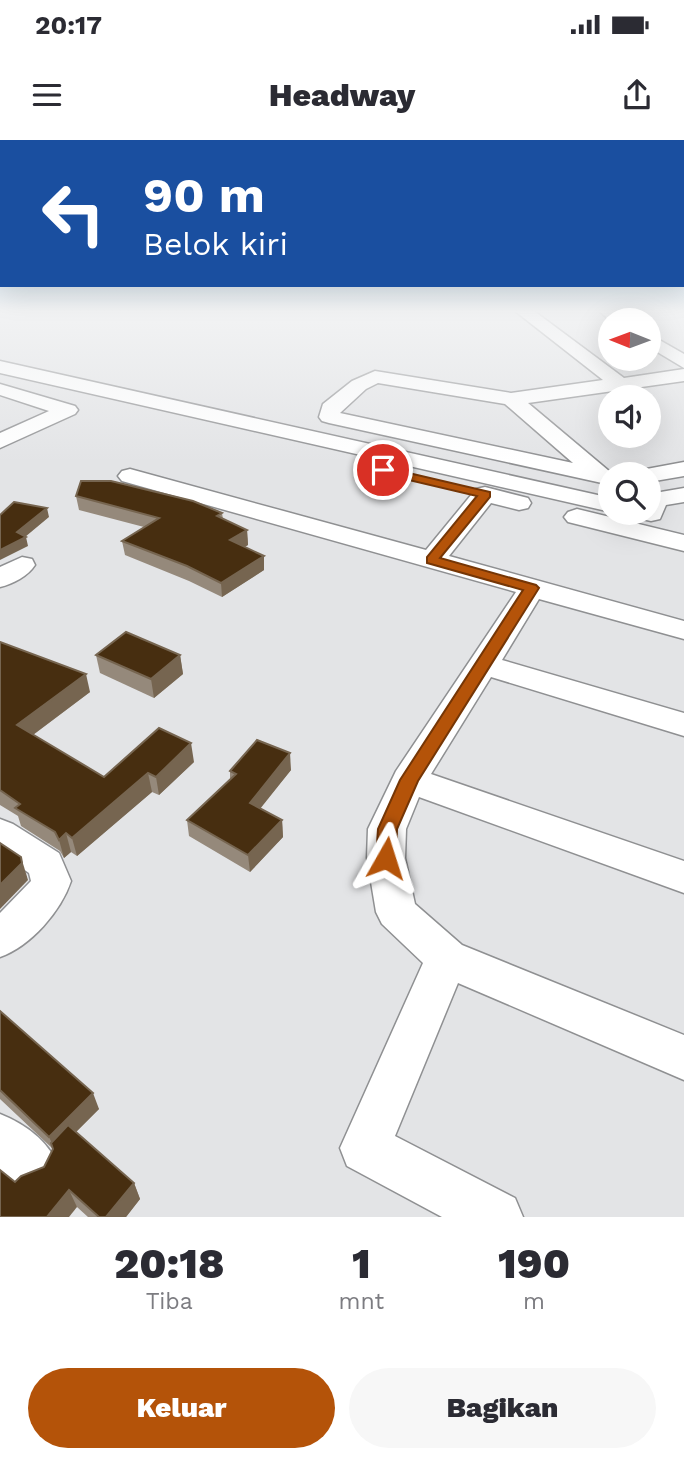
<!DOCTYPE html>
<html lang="id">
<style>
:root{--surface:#fff;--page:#f7f7f7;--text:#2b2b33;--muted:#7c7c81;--accent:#b45309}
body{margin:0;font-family:"Work Sans",sans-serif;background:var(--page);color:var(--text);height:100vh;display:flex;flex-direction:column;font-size:26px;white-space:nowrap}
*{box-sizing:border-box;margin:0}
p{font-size:23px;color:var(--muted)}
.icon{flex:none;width:38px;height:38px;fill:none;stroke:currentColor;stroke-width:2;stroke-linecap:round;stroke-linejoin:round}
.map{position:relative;height:1077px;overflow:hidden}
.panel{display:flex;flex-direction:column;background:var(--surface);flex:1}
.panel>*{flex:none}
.banner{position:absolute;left:0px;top:0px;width:684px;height:147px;box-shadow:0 7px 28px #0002;background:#1a4fa0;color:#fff;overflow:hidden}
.needle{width:46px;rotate:271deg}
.fabs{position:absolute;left:598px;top:168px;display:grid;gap:14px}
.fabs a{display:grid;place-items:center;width:63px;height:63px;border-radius:50%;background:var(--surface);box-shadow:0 7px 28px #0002;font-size:35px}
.pin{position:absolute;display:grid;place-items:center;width:60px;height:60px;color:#fff;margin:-30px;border:4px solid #fff;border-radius:50%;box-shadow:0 2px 7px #0007}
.me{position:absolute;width:77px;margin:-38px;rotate:6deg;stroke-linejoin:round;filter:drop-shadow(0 0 5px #0008)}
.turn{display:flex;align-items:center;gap:24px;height:147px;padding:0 28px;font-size:32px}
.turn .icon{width:91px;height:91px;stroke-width:2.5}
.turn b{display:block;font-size:49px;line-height:60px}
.eta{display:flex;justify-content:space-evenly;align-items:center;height:119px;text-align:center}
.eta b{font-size:42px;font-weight:800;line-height:49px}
.action{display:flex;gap:14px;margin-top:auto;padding:14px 28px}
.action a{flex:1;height:80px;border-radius:42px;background:var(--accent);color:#fff;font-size:28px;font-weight:800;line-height:80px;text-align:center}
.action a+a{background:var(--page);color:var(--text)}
.status{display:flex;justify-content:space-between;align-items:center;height:49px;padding:0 35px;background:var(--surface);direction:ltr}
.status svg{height:19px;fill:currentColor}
header{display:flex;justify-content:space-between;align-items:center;height:91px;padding:0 28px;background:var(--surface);font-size:32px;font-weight:800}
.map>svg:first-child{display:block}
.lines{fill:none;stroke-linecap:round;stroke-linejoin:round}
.street-casing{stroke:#8f9092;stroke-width:3}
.street{fill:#fff;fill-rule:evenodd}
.wall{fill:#95897b}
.shaded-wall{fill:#766550}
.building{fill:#472e10;stroke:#766550;stroke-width:2}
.route{fill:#b45309;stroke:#753606;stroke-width:2}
</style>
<div class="status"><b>20:17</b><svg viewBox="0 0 49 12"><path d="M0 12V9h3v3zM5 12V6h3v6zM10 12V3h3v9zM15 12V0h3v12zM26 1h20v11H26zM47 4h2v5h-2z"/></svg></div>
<header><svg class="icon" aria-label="menu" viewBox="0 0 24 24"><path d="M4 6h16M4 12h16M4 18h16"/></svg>Headway<svg class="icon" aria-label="share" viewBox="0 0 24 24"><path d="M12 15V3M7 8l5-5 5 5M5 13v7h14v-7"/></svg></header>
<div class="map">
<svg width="684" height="1077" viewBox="0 0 684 1077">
<rect width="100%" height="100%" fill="#e3e4e6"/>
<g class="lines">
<!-- street casing -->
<g class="street-casing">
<g id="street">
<path d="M 515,171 L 534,171 L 624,238 L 684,229 L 684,241 L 528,263 L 609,331 L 619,333 L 611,334 L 611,345 L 329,283 L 322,281 L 319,277 L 323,264 L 352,241 L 375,231 L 511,253 L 603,240 ZM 378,243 L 505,264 L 573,323 L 340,273 L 366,249 Z"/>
<path d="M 599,171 L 619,171 L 630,180 L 611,181 Z"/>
<path d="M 649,194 L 684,214 L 684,228 L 649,207 Z"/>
<path d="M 0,221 L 611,358 L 611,372 L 0,233 Z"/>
<path d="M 0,244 L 75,266 L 78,270 L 75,274 L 0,308 L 0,293 L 49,271 L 0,255 Z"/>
<path d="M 684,322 L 684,336 L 649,342 L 649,334 L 638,334 L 641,330 Z"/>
<path d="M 130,329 L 426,410 L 476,349 L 485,347 L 528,358 L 531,363 L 528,368 L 519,370 L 491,363 L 449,416 L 684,481 L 684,499 L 539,459 L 502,520 L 684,573 L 684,596 L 491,537 L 431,634 L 684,721 L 684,753 L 419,657 L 406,689 L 405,718 L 415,764 L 462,805 L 684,895 L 684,940 L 458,843 L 395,996 L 515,1058 L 523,1077 L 442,1077 L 347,1026 L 340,1008 L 423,823 L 382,784 L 376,772 L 367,718 L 368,689 L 396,631 L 516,452 L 122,341 L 118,336 L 122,331 Z"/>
<path d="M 684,348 L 684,362 L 666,365 L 660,379 L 651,381 L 642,379 L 639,374 L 649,373 L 649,354 Z"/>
<path d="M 577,369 L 684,395 L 684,411 L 568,382 L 564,377 L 568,372 Z"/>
<path d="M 22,417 L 32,419 L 35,425 C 28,436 13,444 0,447 L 0,427 Z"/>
<path d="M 0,679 L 13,684 L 59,713 L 71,741 C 61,771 31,806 0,817 L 0,773 L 31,741 L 29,733 L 0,713 Z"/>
<path d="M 0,974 C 25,984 47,1000 58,1025 L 50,1043 L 32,1051 L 14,1043 L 0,1031 Z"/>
</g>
</g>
<!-- street -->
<use href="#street" class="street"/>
</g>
<!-- wall -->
<g class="wall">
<path d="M 76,356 L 222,373 L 223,379 L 247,390 L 248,405 L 244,407 L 264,416 L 264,430 L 222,457 L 189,441 L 125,415 L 122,401 L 144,387 L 79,370 Z"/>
<path d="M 0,502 L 90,552 L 33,595 L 104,637 L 194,622 L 159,655 L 152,652 L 77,716 L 71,712 L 64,718 L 60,711 L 21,686 L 18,676 L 0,665 Z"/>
<path d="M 96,515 L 180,515 L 183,534 L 154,558 L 100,533 Z"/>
<path d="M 291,630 L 260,668 L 282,680 L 283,697 L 250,732 L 189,696 L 187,680 L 230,639 L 230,631 Z"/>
<path d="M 0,871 L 99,969 L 76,992 L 134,1043 L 140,1059 L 126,1077 L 88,1077 L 77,1067 L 15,1042 L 44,1027 L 53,1009 L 0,959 Z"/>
</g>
<!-- shaded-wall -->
<g class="shaded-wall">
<path d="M 47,368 L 49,377 L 25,397 L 26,397 L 28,406 L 0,420 L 0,410 L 17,392 Z"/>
<path d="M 247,390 L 248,405 L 231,415 L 230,400 Z"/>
<path d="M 264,416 L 264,430 L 222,457 L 221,443 Z"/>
<path d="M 180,515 L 183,534 L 154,558 L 151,539 Z"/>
<path d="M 86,534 L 90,552 L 22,603 L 17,585 Z"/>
<path d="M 191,603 L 194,622 L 159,655 L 156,637 Z"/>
<path d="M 290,613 L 291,630 L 252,679 L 250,663 Z"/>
<path d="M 148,633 L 152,652 L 77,716 L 72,698 Z"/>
<path d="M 282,680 L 283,697 L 250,732 L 248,715 Z"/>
<path d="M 66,693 L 71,712 L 64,718 L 59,700 Z"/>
<path d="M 21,717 L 28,740 L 0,769 L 0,745 Z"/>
<path d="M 93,953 L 99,969 L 56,1012 L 49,997 Z"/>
<path d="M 134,1043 L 140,1059 L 126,1077 L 106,1077 Z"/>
<path d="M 69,1050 L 77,1067 L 69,1077 L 47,1077 Z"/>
</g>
<!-- building -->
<g class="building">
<path d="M 81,341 L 111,341 L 193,361 L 222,373 L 217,376 L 247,390 L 230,400 L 264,416 L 221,443 L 187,426 L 122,401 L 159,378 L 76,356 Z"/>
<path d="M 14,362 L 47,368 L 17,392 L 26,397 L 0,410 L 0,375 Z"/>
<path d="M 126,492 L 180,515 L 151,539 L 96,515 Z"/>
<path d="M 0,502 L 86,534 L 17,585 L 104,637 L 159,588 L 191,603 L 156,637 L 148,633 L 72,698 L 66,693 L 59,700 L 55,692 L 15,668 L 20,664 L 0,650 Z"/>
<path d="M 257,600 L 290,613 L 250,663 L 282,680 L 248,715 L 187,680 L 236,634 L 230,631 Z"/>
<path d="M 0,703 L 21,717 L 22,723 L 0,745 Z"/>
<path d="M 0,871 L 93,953 L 49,997 L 0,950 Z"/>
<path d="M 68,985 L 134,1043 L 106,1077 L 99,1077 L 69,1050 L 47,1077 L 0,1077 L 0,1030 L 15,1042 L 21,1036 L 44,1027 L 53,1009 L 51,1003 Z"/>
</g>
<!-- sky -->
<linearGradient id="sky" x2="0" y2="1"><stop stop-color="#89c0e2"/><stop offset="0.53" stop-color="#f2f3f4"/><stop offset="1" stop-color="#f2f3f4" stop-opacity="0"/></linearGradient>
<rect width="684" height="322" fill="url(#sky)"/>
<!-- route -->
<path class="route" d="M 383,327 L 490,352 L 490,357 L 440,418 L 536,445 L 539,448 L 418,641 L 397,689 L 396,718 L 393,723 L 386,726 L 379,723 L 376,718 L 378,689 L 400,640 L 523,450 L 427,423 L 427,417 L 477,356 L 379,333 L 379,328 Z"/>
</svg>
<div class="fabs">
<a><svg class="needle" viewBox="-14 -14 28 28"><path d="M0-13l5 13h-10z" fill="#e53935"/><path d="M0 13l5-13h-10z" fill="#7c7c81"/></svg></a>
<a><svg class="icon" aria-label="sound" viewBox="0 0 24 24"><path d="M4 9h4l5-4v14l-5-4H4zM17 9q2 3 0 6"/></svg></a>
<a><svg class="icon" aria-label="search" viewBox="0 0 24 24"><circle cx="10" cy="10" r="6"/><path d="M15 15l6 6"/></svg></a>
</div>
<div class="pin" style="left:383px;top:330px;background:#d93025"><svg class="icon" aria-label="arrive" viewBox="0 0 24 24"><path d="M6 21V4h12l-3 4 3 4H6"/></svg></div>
<svg class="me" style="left:386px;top:718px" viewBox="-20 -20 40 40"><path d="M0-17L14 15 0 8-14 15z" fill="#b45309" stroke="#fff" stroke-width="4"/></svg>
<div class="banner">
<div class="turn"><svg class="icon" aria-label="left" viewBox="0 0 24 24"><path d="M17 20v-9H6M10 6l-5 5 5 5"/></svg><div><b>90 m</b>Belok kiri</div></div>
</div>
</div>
<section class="panel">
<div class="eta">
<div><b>20:18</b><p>Tiba</p></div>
<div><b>1</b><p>mnt</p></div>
<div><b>190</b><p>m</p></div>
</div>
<div class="action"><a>Keluar</a><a>Bagikan</a></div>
</section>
